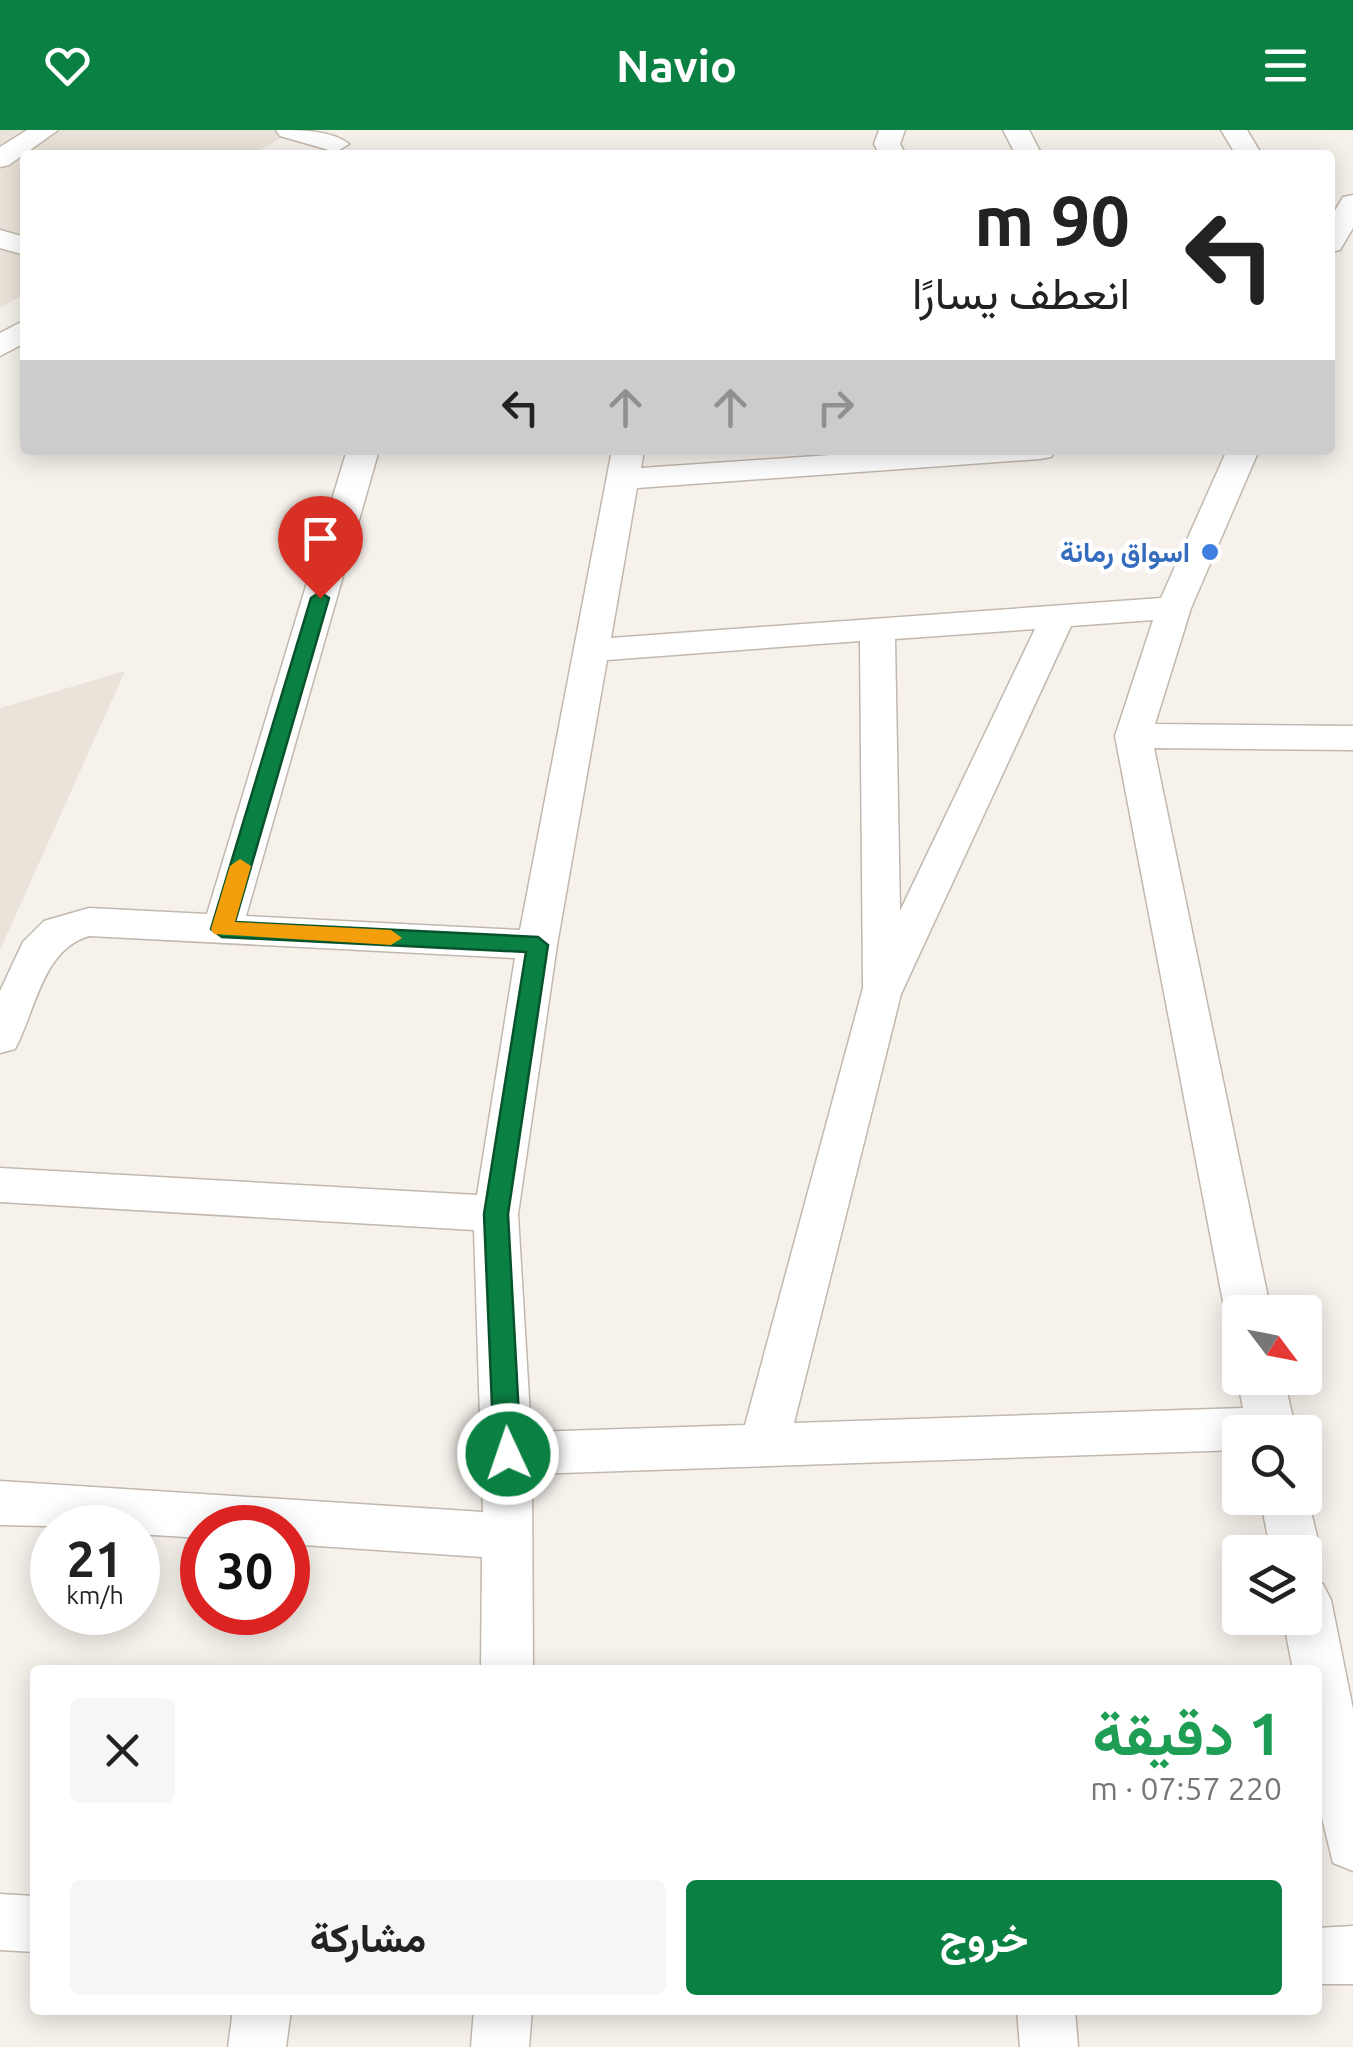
<!DOCTYPE html>
<html lang="ar">
<meta charset="utf-8">
<style>
:root{--surface:#fff;--page:#f6f6f6;--text:#222;--muted:#767676;--accent:#0b8043}
body{margin:0;font-family:Ubuntu,Vazirmatn,sans-serif;background:var(--page);color:var(--text);direction:rtl;height:100vh;display:flex;flex-direction:column;font-size:38px;white-space:nowrap}
*{box-sizing:border-box;margin:0}
p{font-size:32px;color:var(--muted)}
.icon{flex:none;width:55px;height:55px;fill:none;stroke:currentColor;stroke-width:2;stroke-linecap:round;stroke-linejoin:round}
.map{position:relative;flex:1;overflow:hidden;direction:ltr}
.side{position:absolute;left:30px;top:1535px;width:1292px;height:350px;display:flex;flex-direction:column;background:var(--surface);border-radius:10px;box-shadow:0 5px 25px #0003;direction:rtl}
.side>*{flex:none}
.guide{position:absolute;left:20px;top:20px;width:1315px;height:305px;border-radius:10px;box-shadow:0 5px 25px #0003;direction:rtl;background:#fff;color:var(--text);overflow:hidden}
.needle{width:65px;rotate:122deg}
.controls{position:absolute;left:1222px;top:1165px;display:grid;gap:20px}
.controls a{display:grid;place-items:center;width:100px;height:100px;border-radius:10px;background:var(--surface);box-shadow:0 5px 25px #0003;font-size:50px}
.speed{position:absolute;left:30px;top:1375px;display:flex;gap:20px;font-size:50px;font-weight:700;text-align:center}
.speed>*{display:grid;place-content:center;width:130px;height:130px;border-radius:50%;background:var(--surface);box-shadow:0 5px 25px #0003;line-height:1}
.speed small{font-size:25px;font-weight:400}
.speed .limit{border:15px solid #d22;background:#fff;color:#111}
.pin{position:absolute;display:grid;place-items:center;width:85px;height:85px;color:#fff;margin:-102px -42px;border-radius:50% 50% 50% 0;rotate:-45deg;box-shadow:0 0 10px #0007}
.pin .icon{rotate:45deg}
.me{position:absolute;width:110px;margin:-55px;rotate:357deg;stroke-linejoin:round;filter:drop-shadow(0 0 8px #0008)}
.turn{display:flex;align-items:center;gap:35px;height:210px;padding:0 40px;font-size:45px}
.turn .icon{width:130px;height:130px;stroke-width:2.5}
.turn b{display:block;font-size:70px;line-height:85px}
.lanes{display:flex;align-items:center;height:95px;padding:0 40px;background:#0003;justify-content:center;gap:50px;direction:ltr}
.lanes .off{opacity:.35}
.round{display:grid;place-items:center;flex:none;width:105px;height:105px;border-radius:10px;background:var(--page)}
.summary{display:flex;align-items:center;justify-content:space-between;height:170px;padding:0 40px}
h1{font-size:60px;font-weight:700;line-height:75px;color:#1e9e55}
.cta{display:flex;gap:20px;margin-top:auto;padding:20px 40px}
.cta a{flex:1;height:115px;border-radius:10px;background:var(--accent);color:#fff;font-size:40px;font-weight:700;line-height:115px;text-align:center}
.cta a+a{background:var(--page);color:var(--text)}
header{display:flex;justify-content:space-between;align-items:center;height:130px;padding:0 40px;background:var(--accent);color:#fff;font-size:45px;font-weight:700}
.map>svg:first-child{display:block}
.residential{fill:#eae3d9}
.lines{fill:none;stroke-linecap:round;stroke-linejoin:round}
.street-casing{stroke:#c2b8ad;stroke-width:3}
.street{fill:#fff;fill-rule:evenodd}
.route{fill:#0b8043;stroke:#07532c;stroke-width:2.5}
.slow{fill:#f59e0b}
.shop-dot{fill:#3f7fe0;stroke:#fff;stroke-width:4}
.labels{text-anchor:middle;stroke-width:9;stroke-linejoin:round;paint-order:stroke}
.far-shop-label{font-size:28px;font-weight:bold;fill:#366cbe;stroke:#fff;text-anchor:end}
</style>
<header><svg class="icon" aria-label="menu" viewBox="0 0 24 24"><path d="M4 6h16M4 12h16M4 18h16"/></svg>Navio<svg class="icon" aria-label="heart" viewBox="0 0 24 24"><path d="M12 20l-8-8c-3-5 5-10 8-4 3-6 11-1 8 4z"/></svg></header>
<div class="map">
<svg width="1353" height="1917" viewBox="0 0 1353 1917">
<rect width="100%" height="100%" fill="#f6f1eb"/>
<!-- residential -->
<g class="residential">
<path d="M 0,0 L 294,0 L 252,25 L 25,25 L 25,163 L 0,178 Z"/>
<path d="M 125,541 L 0,820 L 0,578 Z"/>
</g>
<g class="lines">
<!-- street casing -->
<g class="street-casing">
<g id="street">
<path d="M 27,0 L 58,0 L 9,35 L 0,37 L 0,17 Z"/>
<path d="M 276,0 C 299,0 332,0 349,14 L 336,22 L 280,6 Z"/>
<path d="M 879,0 L 905,0 L 900,14 L 906,25 L 880,25 L 874,14 Z"/>
<path d="M 1003,0 L 1029,0 L 1042,25 L 1016,25 Z"/>
<path d="M 1221,0 L 1247,0 L 1262,25 L 1236,25 Z"/>
<path d="M 1353,65 L 1353,98 L 1340,120 L 1330,122 L 1330,89 L 1343,67 Z"/>
<path d="M 0,100 L 25,107 L 25,125 L 0,118 Z"/>
<path d="M 25,190 L 25,213 L 0,226 L 0,203 Z"/>
<path d="M 347,320 L 379,320 L 246,786 L 520,800 L 612,320 L 644,320 L 641,338 L 903,320 L 1056,320 L 1051,327 L 1040,329 L 637,358 L 611,508 L 1161,468 L 1227,320 L 1259,320 L 1191,478 L 1155,594 L 1353,596 L 1353,620 L 1154,618 L 1271,1182 L 1240,1182 L 1240,1198 L 1232,1195 L 1225,1182 L 1115,606 L 1153,490 L 1071,496 L 901,864 L 794,1293 L 1243,1278 L 1237,1248 L 1240,1242 L 1240,1248 L 1284,1248 L 1296,1302 L 1240,1302 L 1240,1320 L 532,1344 L 533,1540 L 481,1540 L 482,1427 L 288,1414 L 288,1398 L 202,1398 L 202,1408 L 138,1404 L 138,1398 L 0,1395 L 0,1351 L 483,1382 L 474,1100 L 0,1072 L 0,1038 L 477,1065 L 515,828 L 89,806 C 42,820 36,880 15,919 L 0,923 L 0,861 L 23,812 L 44,791 L 89,778 L 207,784 ZM 1035,499 L 900,781 L 895,509 ZM 860,511 L 863,858 L 745,1295 L 531,1302 L 518,1084 L 557,815 L 607,530 Z"/>
<path d="M 1305,1358 L 1321,1422 L 1314,1438 L 1305,1441 L 1305,1422 L 1271,1422 L 1260,1368 L 1305,1368 Z"/>
<path d="M 1305,1447 L 1323,1454 L 1331,1470 L 1353,1579 L 1353,1741 L 1333,1733 L 1318,1672 L 1318,1540 L 1293,1540 L 1283,1488 L 1305,1488 Z"/>
<path d="M 0,1764 L 35,1766 L 35,1822 L 0,1820 Z"/>
<path d="M 1353,1796 L 1353,1854 L 1318,1854 L 1318,1798 Z"/>
<path d="M 233,1880 L 291,1880 L 286,1917 L 228,1917 Z"/>
<path d="M 474,1880 L 532,1880 L 529,1917 L 471,1917 Z"/>
<path d="M 1017,1880 L 1075,1880 L 1078,1917 L 1020,1917 Z"/>
</g>
</g>
<!-- street -->
<use href="#street" class="street"/>
</g>
<!-- route -->
<path class="route" d="M 320,462 L 329,468 L 235,792 L 538,807 L 548,815 L 508,1084 L 521,1324 L 517,1332 L 508,1335 L 498,1332 L 494,1324 L 484,1084 L 526,822 L 222,807 L 211,799 L 311,468 Z"/>
<!-- slow -->
<path class="slow" d="M 240,729 L 251,736 L 235,792 L 391,800 L 402,808 L 391,815 L 214,804 L 211,799 L 230,736 Z"/>
<!-- markers -->
<circle class="shop-dot" cx="1210" cy="422" r="10"/>
<g class="labels">
<!-- far-shop labels -->
<g class="far-shop-label">
<text x="1190" y="432">اسواق رمانة</text>
</g>
</g>
</svg>
<div class="controls">
<a><svg class="needle" viewBox="-14 -14 28 28"><path d="M0-13l5 13h-10z" fill="#e53935"/><path d="M0 13l5-13h-10z" fill="#767676"/></svg></a>
<a><svg class="icon" aria-label="search" viewBox="0 0 24 24"><circle cx="10" cy="10" r="6"/><path d="M15 15l6 6"/></svg></a>
<a><svg class="icon" aria-label="layers" viewBox="0 0 24 24"><path d="M12 4l9 5-9 5-9-5zM3 14l9 5 9-5"/></svg></a>
</div>
<div class="speed"><div>21<small>km/h</small></div><div class="limit">30</div></div>
<div class="pin" style="left:320px;top:468px;background:#d93025"><svg class="icon" aria-label="arrive" viewBox="0 0 24 24"><path d="M6 21V4h12l-3 4 3 4H6"/></svg></div>
<svg class="me" style="left:508px;top:1324px" viewBox="-20 -20 40 40"><circle r="17" fill="#0b8043" stroke="#fff" stroke-width="3"/><path d="M0-11L8 9 0 5-8 9z" fill="#fff"/></svg>
<div class="guide">
<div class="turn"><svg class="icon" aria-label="left" viewBox="0 0 24 24"><path d="M17 20v-9H6M10 6l-5 5 5 5"/></svg><div><b>90 m</b>انعطف يسارًا</div></div>
<div class="lanes"><svg class="icon" aria-label="left" viewBox="0 0 24 24"><path d="M17 20v-9H6M10 6l-5 5 5 5"/></svg><svg class="icon off" aria-label="ahead" viewBox="0 0 24 24"><path d="M12 20V5M6 11l6-6 6 6"/></svg><svg class="icon off" aria-label="ahead" viewBox="0 0 24 24"><path d="M12 20V5M6 11l6-6 6 6"/></svg><svg class="icon off" aria-label="right" viewBox="0 0 24 24"><path d="M7 20v-9h11M14 6l5 5-5 5"/></svg></div>
</div>
<section class="side">
<div class="summary"><div><h1>1 دقيقة</h1><p>220 m · 07:57</p></div><a class="round"><svg class="icon" aria-label="close" viewBox="0 0 24 24"><path d="M6 6l12 12M18 6L6 18"/></svg></a></div>
<div class="cta"><a>خروج</a><a>مشاركة</a></div>
</section>
</div>
